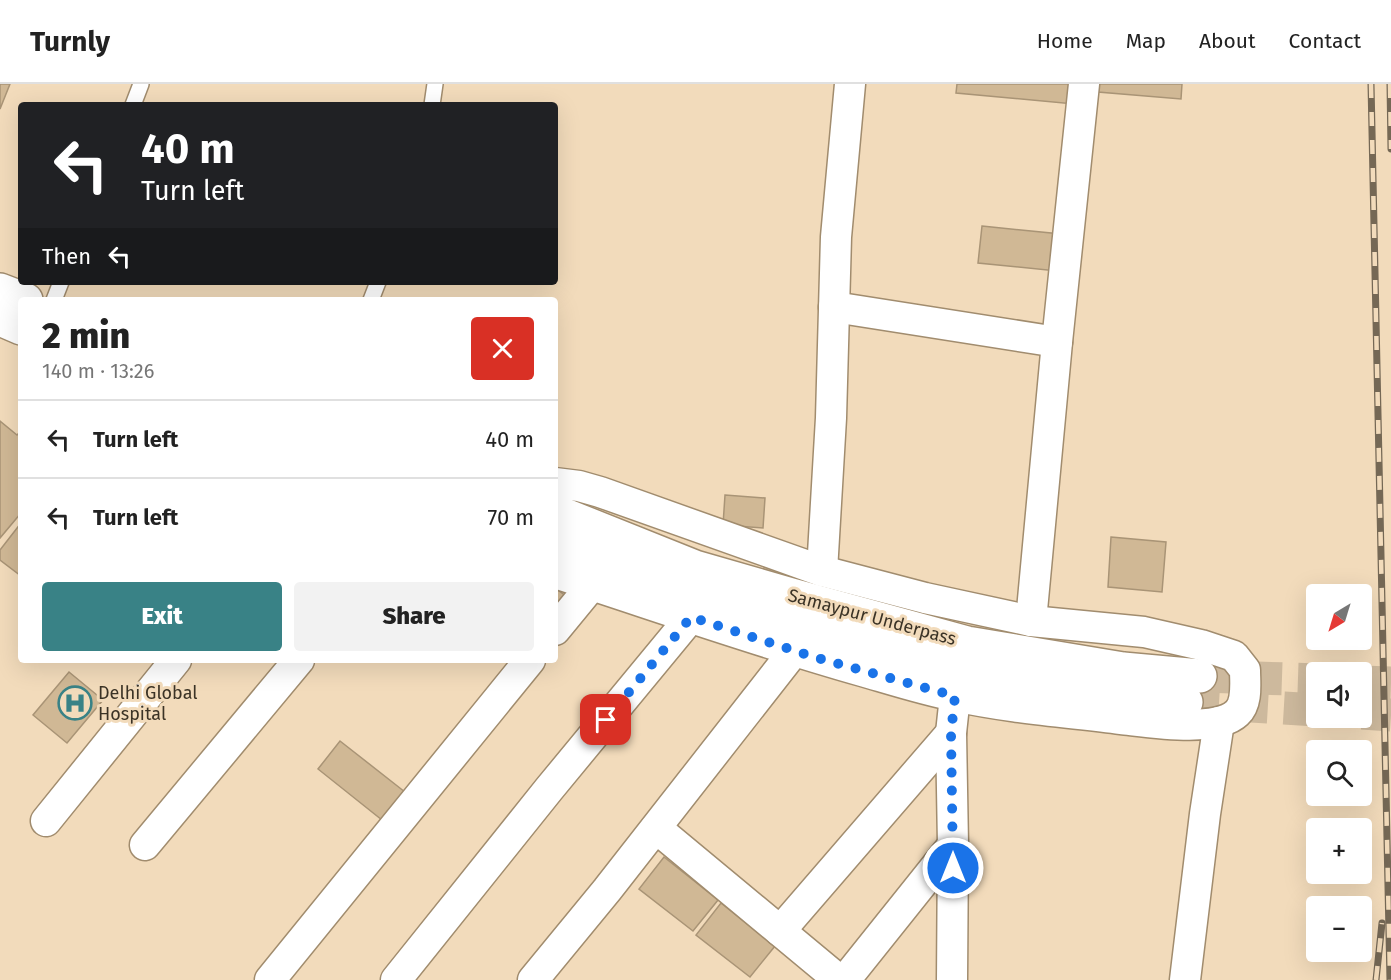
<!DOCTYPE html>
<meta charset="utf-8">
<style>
:root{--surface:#fff;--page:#f2f2f2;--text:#222;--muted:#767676;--line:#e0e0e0;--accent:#398286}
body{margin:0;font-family:"Fira Sans",sans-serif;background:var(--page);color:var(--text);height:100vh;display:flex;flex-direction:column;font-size:22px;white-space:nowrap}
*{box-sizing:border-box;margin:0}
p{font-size:20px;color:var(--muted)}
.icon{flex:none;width:33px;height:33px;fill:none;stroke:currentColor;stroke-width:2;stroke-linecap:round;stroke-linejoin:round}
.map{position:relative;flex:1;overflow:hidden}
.drawer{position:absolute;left:18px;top:213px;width:540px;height:366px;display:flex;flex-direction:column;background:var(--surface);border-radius:6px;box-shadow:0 6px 24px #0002}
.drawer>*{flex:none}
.guide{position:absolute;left:18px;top:18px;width:540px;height:183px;border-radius:6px;box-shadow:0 6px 24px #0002;background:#202124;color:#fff;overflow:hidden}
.needle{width:39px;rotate:218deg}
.buttons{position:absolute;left:1306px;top:500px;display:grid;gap:12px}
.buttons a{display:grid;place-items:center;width:66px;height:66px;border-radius:6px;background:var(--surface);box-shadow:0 6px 24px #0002;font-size:30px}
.pin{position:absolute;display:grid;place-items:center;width:51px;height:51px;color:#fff;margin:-26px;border-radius:12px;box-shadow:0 3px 9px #0006}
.me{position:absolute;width:66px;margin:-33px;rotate:0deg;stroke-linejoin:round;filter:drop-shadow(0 0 4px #0008)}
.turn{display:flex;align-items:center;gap:21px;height:126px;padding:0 24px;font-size:27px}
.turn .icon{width:78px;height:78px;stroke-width:2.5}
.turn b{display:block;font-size:42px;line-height:51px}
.then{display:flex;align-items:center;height:57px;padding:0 24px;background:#0003;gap:12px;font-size:22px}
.round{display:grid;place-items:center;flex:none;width:63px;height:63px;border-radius:6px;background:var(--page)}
.head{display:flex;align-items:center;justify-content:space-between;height:102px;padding:0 24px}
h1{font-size:36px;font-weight:800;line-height:45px}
.action{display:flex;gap:12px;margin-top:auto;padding:12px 24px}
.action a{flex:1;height:69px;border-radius:6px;background:var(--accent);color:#fff;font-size:24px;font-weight:800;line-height:69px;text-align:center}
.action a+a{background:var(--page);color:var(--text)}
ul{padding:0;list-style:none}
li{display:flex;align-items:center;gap:18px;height:78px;padding:0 24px;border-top:2px solid var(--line)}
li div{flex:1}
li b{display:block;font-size:22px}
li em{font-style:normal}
header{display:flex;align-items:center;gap:36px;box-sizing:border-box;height:84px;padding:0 30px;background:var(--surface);border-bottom:2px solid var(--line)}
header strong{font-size:28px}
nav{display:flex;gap:33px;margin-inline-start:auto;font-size:21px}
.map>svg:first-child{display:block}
.building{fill:#d0b895;stroke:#a99476;stroke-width:1.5}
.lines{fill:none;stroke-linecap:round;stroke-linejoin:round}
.secondary-tunnel{stroke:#cdb99d;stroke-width:33;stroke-dasharray:33 16;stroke-linecap:butt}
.lane-casing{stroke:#a18c6e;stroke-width:18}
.street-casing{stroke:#a18c6e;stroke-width:33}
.secondary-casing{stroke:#a18c6e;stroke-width:36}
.lane{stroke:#fff;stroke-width:15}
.street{stroke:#fff;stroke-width:30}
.secondary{stroke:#fff;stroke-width:33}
.rail-casing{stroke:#756855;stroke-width:7}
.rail{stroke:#f2dbbb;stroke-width:4.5;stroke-dasharray:14;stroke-linecap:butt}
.route{stroke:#1a73e8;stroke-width:10;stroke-dasharray:0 18}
.labels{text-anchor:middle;stroke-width:6;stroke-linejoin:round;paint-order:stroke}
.street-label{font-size:18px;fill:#3b3326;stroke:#f2dbbb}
.poi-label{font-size:18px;fill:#3b3326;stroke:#f2dbbb;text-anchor:start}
</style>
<header>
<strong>Turnly</strong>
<nav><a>Home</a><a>Map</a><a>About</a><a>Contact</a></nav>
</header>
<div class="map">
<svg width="1391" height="896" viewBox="0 0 1391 896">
<rect width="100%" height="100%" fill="#f2dbbb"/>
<!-- building -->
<g class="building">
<path d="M 0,0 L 10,0 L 0,25 Z"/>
<path d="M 957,0 L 1075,0 L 1074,20 L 956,9 Z"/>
<path d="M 1099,0 L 1182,0 L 1181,15 L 1098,8 Z"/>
<path d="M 982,142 L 1061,150 L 1057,187 L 978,179 Z"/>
<path d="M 0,337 L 17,351 L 21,347 L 21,429 L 0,454 Z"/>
<path d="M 725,411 L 765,414 L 763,444 L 723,441 Z"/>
<path d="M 21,439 L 21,492 L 0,476 L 0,466 Z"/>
<path d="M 1111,453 L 1166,458 L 1162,508 L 1108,503 Z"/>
<path d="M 555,504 L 574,518 L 555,542 Z"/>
<path d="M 69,588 L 103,616 L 67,659 L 33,631 Z"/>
<path d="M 340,657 L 405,708 L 382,736 L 318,685 Z"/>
<path d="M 664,773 L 718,816 L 693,847 L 639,805 Z"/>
<path d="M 721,819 L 775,862 L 750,893 L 696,851 Z"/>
</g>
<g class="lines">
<!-- secondary-tunnel -->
<g class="secondary-tunnel">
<path d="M 1200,592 L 1317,596"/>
<path d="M 1362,598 L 1391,599"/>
<path d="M 1186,618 L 1317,626"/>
<path d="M 1362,629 L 1391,631"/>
</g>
<!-- lane casing -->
<g class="lane-casing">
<g id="lane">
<path d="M 133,21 L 141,0"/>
<path d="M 432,21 L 435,0"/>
<path d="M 54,216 L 61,198"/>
<path d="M 371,216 L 378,198"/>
</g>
</g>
<!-- street casing -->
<g class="street-casing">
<g id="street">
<path d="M 834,223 L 1057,258"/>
<path d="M 555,399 L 579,402 L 600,408 L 822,487 L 925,514 L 1031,537 L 1144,548 L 1201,561 L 1234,572 L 1245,586 C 1245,599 1248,619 1237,629 C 1216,649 1149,638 1121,635 C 1066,628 1009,624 955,612 C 924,606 893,596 862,587 C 759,558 657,522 555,489"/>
<path d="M 822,487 L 831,334 L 836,153 L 850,0"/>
<path d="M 1031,537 L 1057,258 L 1084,0"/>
<path d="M 555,546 L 592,501"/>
<path d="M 46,737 L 176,576"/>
<path d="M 656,744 L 839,896"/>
<path d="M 145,761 L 299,576"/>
<path d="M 780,847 L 951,649"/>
<path d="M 270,896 L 530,576"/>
<path d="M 396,896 L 549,705 L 691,533"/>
<path d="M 533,896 L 607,806 L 794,567"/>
<path d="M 845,896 L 953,761"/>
<path d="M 952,896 L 953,761 L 951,649 L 955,612"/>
<path d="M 1185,896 L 1205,730 L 1219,638"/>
</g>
</g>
<!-- secondary casing -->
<g class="secondary-casing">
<g id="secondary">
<path d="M 0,206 L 26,216"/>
<path d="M 0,235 L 21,244"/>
<path d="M 555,427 L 695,483 L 792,511 L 967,559 L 1123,585 L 1200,592"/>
<path d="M 555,459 L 676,507 L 965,588 L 1110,615 L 1186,618"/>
</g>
</g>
<!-- lane -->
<use href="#lane" class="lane"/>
<!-- street -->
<use href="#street" class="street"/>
<!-- secondary -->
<use href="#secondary" class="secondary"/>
<!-- rail casing -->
<g class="rail-casing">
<g id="rail">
<path d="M 1371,0 L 1390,896"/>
<path d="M 1390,0 L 1391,65"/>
<path d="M 1376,896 L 1382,839"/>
</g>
</g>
<!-- rail -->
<use href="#rail" class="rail"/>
</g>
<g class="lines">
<!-- route -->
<path class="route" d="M 606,636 L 691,533 L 814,573 L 955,612 L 951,649 L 953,784"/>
</g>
<!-- icons -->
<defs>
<g id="hospital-ring" transform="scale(1.725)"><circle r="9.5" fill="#f2dbbb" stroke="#398286" stroke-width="1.5"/><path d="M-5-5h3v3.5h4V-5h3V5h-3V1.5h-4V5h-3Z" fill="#398286"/></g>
</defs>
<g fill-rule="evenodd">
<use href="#hospital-ring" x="75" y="619"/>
</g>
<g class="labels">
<!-- street labels -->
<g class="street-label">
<text transform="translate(872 533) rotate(15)" y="6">Samaypur Underpass</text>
</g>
<!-- poi labels -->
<g class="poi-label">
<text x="98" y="615">Delhi Global<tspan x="98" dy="21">Hospital</tspan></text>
</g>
</g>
</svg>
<div class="buttons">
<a><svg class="needle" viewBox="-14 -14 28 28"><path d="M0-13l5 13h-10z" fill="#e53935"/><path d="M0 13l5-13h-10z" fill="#767676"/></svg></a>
<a><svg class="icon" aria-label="sound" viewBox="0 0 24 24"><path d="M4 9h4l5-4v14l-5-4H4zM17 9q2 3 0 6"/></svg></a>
<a><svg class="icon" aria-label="search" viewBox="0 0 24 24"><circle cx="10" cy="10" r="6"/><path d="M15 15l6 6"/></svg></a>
<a>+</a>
<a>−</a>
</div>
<div class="pin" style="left:606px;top:636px;background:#d93025"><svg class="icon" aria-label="arrive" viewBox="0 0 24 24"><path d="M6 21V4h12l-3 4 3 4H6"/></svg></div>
<svg class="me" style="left:953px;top:784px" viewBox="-20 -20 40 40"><circle r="17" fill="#1a73e8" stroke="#fff" stroke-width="3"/><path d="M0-11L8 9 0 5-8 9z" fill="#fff"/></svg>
<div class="guide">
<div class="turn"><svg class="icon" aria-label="left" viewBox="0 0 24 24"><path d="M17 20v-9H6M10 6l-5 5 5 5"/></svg><div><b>40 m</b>Turn left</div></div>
<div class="then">Then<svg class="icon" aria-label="left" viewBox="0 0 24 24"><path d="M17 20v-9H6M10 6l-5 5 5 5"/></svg></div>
</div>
<section class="drawer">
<div class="head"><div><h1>2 min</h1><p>140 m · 13:26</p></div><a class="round" style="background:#d93025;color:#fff"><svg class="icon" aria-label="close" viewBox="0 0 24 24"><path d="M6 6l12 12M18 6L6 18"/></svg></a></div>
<ul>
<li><svg class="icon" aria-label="left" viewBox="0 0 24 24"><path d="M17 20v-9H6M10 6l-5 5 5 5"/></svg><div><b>Turn left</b></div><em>40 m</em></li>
<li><svg class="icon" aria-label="left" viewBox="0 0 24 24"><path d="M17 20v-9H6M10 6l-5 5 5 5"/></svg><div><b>Turn left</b></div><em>70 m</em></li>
</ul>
<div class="action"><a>Exit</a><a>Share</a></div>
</section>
</div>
